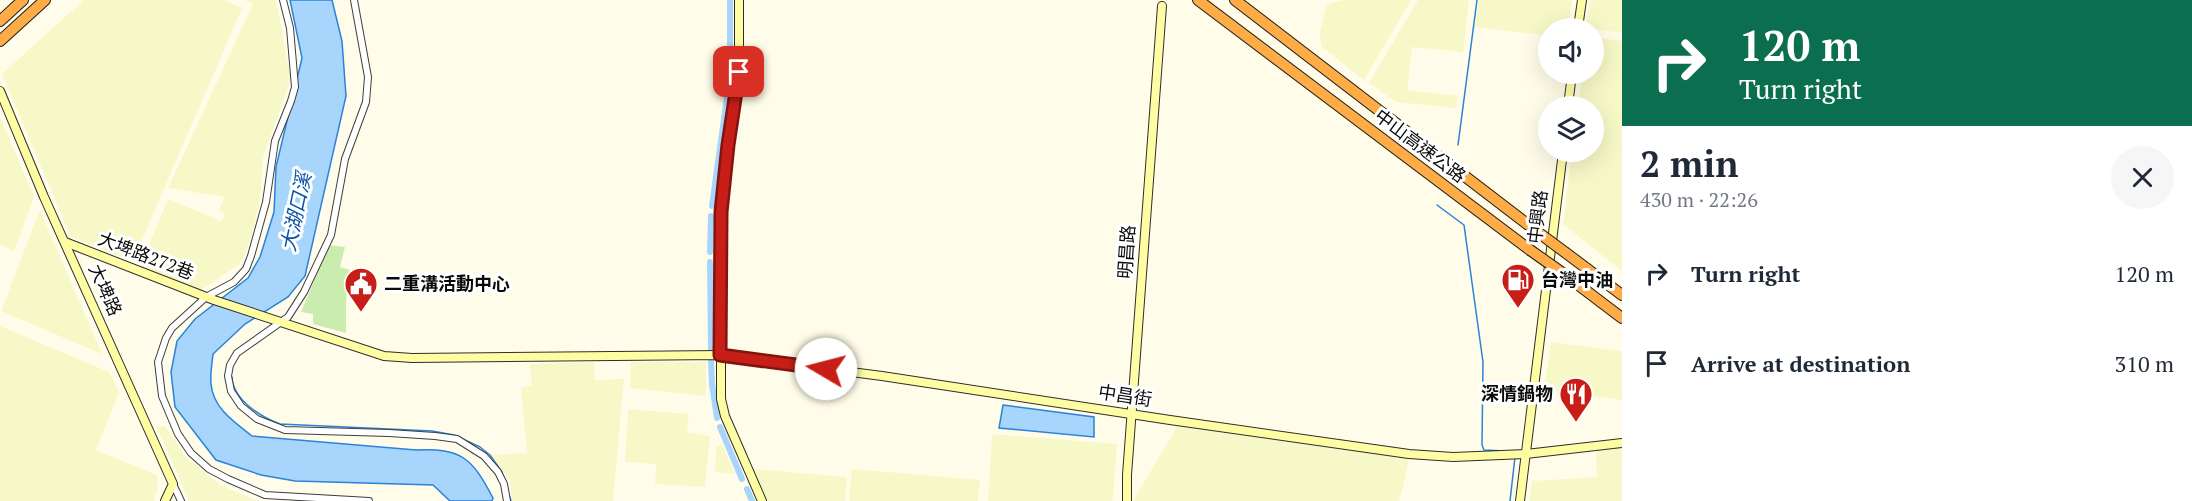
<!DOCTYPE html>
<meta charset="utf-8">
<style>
:root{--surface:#fff;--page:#f6f6f7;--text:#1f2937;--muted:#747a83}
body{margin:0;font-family:"PT Serif","Noto Sans TC",serif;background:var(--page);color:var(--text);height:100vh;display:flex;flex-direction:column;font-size:22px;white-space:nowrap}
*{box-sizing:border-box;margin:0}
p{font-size:20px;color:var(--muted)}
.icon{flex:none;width:33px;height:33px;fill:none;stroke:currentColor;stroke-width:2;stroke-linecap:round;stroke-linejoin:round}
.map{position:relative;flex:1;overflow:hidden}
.drawer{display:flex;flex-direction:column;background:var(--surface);width:570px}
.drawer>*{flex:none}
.hud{background:#0b6e4f;color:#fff;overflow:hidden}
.fabs{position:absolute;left:1538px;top:18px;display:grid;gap:12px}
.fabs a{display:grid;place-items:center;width:66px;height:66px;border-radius:50%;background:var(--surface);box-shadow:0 6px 24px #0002;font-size:30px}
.pin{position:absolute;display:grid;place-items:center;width:51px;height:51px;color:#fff;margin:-26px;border-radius:12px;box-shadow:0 3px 9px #0006}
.me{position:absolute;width:66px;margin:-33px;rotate:278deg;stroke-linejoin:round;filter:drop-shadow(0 0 4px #0008)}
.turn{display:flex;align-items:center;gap:21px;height:126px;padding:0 18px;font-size:27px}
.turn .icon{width:78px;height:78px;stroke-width:2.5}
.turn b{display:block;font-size:42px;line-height:51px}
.round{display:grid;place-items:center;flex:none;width:63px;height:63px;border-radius:32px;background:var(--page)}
.summary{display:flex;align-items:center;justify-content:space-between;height:102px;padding:0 18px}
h1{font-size:36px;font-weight:800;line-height:45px}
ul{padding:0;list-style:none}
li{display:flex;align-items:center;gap:18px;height:90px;padding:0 18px}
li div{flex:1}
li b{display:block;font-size:22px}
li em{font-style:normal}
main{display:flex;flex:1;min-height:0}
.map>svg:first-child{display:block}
.farmland{fill:#f7f8c7}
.green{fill:#caedaf}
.water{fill:#a8d5fc;stroke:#2883da;stroke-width:1.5}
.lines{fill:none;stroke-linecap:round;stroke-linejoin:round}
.stream{stroke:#2883da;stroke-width:1.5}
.canal{stroke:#a8d5fc;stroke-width:6}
.street-casing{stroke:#3e3e3e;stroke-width:8}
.secondary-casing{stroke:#2d2d2d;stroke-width:10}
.highway-casing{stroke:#1c1c1c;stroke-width:12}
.street{stroke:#fff;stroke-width:6}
.secondary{stroke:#fffda4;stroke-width:8}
.highway{stroke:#ffac47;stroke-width:10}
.highway-bridge-casing{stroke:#1c1c1c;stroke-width:12;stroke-linecap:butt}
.highway-bridge{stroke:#ffac47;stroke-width:10}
.route-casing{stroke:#81140f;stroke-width:15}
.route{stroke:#c71f17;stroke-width:10}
.labels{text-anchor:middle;stroke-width:6;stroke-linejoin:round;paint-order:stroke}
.street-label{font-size:18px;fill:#0b0b0b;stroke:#fff}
.poi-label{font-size:18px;font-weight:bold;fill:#0b0b0b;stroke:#fff;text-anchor:start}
.water-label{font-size:20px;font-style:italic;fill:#0a54a8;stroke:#fff}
</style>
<main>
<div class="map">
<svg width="1622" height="501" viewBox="0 0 1622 501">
<rect width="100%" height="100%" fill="#fffde9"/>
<!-- farmland -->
<g class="farmland">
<path d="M 84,0 L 224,0 L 242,8 L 133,261 L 71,237 L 2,74 Z"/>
<path d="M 245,0 L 276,0 L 291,79 L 263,157 L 260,201 L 250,242 L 240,264 L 201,290 L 140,266 L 168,199 L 221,221 L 225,214 L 219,210 L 224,197 L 168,188 L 253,4 Z"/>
<path d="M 1346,0 L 1411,0 L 1364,80 L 1321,46 L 1320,32 L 1326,7 L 1331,3 Z"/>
<path d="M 1418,0 L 1469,0 L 1463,52 L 1412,47 L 1407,90 L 1457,96 L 1456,108 L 1396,102 L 1369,83 Z"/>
<path d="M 1479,0 L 1572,0 L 1569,28 L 1548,28 L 1548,57 L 1542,52 L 1544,35 L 1475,27 Z"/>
<path d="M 1590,0 L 1622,0 L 1622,33 L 1589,28 L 1586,26 Z"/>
<path d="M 1593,37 L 1622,41 L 1622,271 L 1563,224 L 1572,152 L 1593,152 L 1593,106 L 1578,106 L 1582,74 L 1593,74 Z"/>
<path d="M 0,117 L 34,197 L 14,251 L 0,245 Z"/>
<path d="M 40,210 L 102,354 L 1,311 Z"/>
<path d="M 0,326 L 109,372 L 119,392 L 96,450 L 157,475 L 158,487 L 154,501 L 0,501 Z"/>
<path d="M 1551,342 L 1622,351 L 1622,400 L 1544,390 Z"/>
<path d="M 594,362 L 595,380 L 624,379 L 613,501 L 512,501 L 510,480 L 491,455 L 527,453 L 521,388 L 532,385 L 529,364 Z"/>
<path d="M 631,362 L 706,362 L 706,396 L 630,388 Z"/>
<path d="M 628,409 L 689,414 L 687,432 L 710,436 L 705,487 L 655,484 L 656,464 L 625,462 Z"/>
<path d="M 1178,425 L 1409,459 L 1402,491 L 1399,501 L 1133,501 Z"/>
<path d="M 165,426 L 186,457 L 220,485 L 258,501 L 189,501 L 157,427 Z"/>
<path d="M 992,434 L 1117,444 L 1113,499 L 1112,501 L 988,501 Z"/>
<path d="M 722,445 L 735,474 L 715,472 L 716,446 Z"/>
<path d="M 1622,446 L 1622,501 L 1529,501 L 1532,481 L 1597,477 L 1596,450 Z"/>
<path d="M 753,469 L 847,477 L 845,501 L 766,501 Z"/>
<path d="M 852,469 L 980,480 L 978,501 L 849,501 Z"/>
</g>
<!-- green -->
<path class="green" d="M 329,245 L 345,247 L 340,267 L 350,270 L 346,301 L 346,333 L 313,324 L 313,314 L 301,312 Z"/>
<!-- water -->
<g class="water">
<path d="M 290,0 L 332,0 L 342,41 L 346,96 L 305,276 L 288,297 L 245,324 L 213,354 C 212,364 210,374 211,384 C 213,408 234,422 252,436 L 416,450 C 462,448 472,458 493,498 L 492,501 L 450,501 L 433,485 L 295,481 L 261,475 L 216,460 L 175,407 L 171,372 L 177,341 L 195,319 L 248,278 L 260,257 L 274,212 L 276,167 L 302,58 Z"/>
<path d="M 1003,405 L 1094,417 L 1094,437 L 999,428 Z"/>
</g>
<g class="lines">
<!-- stream -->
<g class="stream">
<path d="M 1458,145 L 1477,0"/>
<path d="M 1437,205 L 1464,225 L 1483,362 L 1482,445 L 1484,450 L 1505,451"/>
<path d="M 232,377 C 233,400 261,417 280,424 L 432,431 L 454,435 L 480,447 L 490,455 L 502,472 L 511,501"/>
<path d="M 1510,501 L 1515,457"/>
</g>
<!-- canal -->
<g class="canal">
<path d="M 712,206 L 730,76 L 730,0"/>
<path d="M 710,252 L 711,216"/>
<path d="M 710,262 L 711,350"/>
<path d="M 711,360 L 712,384 L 717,418"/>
<path d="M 720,427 L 742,479"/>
<path d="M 747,489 L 752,501"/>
</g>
<!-- street casing -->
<g class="street-casing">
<g id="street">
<path d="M 283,0 L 290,28 L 295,87 L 291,101 L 275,141 L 266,202 L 251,256 L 246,269 L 234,282 L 206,297 L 172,328 L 166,338 L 158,362 L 162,396 L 178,434 L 191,453 L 209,469 L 228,479 L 265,495 L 369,501"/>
<path d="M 354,0 L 368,77 L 366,102 L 345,159 L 331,235 L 304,292 L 288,317 L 237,353 L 230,365 L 228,376 L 231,391 L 241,406 L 257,419 L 285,430 L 389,433 L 435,436 L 457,439 L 484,456 L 498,472 L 504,484 L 507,501"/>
<path d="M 173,484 L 181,501"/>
</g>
</g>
<!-- secondary casing -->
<g class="secondary-casing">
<g id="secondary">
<path d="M 739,0 L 739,71 L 728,145 L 721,212 L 721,399 L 725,416 L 762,501"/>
<path d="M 1578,28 L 1582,0"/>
<path d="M 0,91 L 44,197 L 173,484 L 165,501"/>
<path d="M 1568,106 L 1572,74"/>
<path d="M 65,242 L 214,300 L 384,356 L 412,358 L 720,355 L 882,376 L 1170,420 L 1409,454 L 1453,457 L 1526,454 L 1622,443"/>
<path d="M 1127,501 L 1127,475 L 1162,6"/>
<path d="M 1520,501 L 1563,152"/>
</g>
</g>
<!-- highway casing -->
<g class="highway-casing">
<g id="highway">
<path d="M 1198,0 L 1530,250"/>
<path d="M 1235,0 L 1535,230"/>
<path d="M 0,21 L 23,0"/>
<path d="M 0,41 L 45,0"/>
<path d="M 1566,253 L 1622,295"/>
<path d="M 1564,274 L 1622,318"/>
</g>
</g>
<!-- street -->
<use href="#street" class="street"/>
<!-- secondary -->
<use href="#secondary" class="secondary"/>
<!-- highway -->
<use href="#highway" class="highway"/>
<!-- highway-bridge casing -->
<g class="highway-bridge-casing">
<g id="highway-bridge">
<path d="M 1535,230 L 1566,253"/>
<path d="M 1530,250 L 1564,274"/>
</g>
</g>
<!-- highway-bridge -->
<use href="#highway-bridge" class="highway-bridge"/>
</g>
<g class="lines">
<!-- route casing -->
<g class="route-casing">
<path id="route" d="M 739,72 L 728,145 L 721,212 L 720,355 L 826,369"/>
</g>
<!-- route -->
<use href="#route" class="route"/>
</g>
<!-- icons -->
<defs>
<g id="fuel-pin" transform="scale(1.725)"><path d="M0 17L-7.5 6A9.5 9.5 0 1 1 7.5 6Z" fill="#c71f17" stroke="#fff"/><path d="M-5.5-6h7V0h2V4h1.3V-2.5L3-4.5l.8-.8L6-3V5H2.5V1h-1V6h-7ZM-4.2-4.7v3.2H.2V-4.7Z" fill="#fff"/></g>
<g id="civic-pin" transform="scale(1.725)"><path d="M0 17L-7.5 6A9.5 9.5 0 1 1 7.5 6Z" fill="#c71f17" stroke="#fff"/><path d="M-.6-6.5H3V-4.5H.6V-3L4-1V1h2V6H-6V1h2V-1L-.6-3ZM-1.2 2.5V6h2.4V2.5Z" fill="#fff"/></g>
<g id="restaurant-pin" transform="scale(1.725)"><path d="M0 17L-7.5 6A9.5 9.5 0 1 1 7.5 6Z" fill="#c71f17" stroke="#fff"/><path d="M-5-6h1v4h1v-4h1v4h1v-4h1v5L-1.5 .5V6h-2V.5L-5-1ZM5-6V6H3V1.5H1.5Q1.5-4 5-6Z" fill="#fff"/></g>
</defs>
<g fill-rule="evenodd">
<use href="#fuel-pin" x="1518" y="280"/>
<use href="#civic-pin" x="361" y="284"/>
<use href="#restaurant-pin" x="1576" y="394"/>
</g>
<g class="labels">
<!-- street labels -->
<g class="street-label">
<text transform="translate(1420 146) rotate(37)" y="6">中山高速公路</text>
<text transform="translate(1538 217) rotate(-83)" y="6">中興路</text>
<text transform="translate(1127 252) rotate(-86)" y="6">明昌路</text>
<text transform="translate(146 256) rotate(21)" y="6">大埤路272巷</text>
<text transform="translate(105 290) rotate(66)" y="6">大埤路</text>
<text transform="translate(1125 396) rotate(9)" y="6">中昌街</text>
</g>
<!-- poi labels -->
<g class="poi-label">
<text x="1541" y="286">台灣中油</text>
<text x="384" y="290">二重溝活動中心</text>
<text x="1553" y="400" text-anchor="end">深情鍋物</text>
</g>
<!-- water labels -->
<g class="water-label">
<text transform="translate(296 212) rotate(-78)" y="7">大湖口溪</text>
</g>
</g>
</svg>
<div class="fabs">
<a><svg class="icon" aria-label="sound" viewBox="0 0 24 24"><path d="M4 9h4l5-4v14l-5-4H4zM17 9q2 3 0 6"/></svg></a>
<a><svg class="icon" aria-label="layers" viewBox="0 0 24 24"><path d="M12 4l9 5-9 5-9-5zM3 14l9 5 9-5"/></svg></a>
</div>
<div class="pin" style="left:739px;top:72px;background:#d93025"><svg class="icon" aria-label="arrive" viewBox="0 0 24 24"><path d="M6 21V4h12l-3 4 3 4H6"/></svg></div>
<svg class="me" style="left:826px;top:369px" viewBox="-20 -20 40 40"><circle r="19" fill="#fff"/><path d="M0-13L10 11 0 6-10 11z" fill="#c71f17"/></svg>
</div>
<section class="drawer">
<div class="hud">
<div class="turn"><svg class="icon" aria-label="right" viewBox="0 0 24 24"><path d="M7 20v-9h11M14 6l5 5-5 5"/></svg><div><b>120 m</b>Turn right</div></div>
</div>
<div class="summary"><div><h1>2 min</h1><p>430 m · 22:26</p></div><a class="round"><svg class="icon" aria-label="close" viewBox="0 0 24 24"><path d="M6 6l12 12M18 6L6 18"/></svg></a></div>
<ul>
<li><svg class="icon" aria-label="right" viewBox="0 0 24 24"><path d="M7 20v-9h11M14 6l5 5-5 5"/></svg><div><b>Turn right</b></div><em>120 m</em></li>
<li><svg class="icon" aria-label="arrive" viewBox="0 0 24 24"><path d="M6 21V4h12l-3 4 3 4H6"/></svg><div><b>Arrive at destination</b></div><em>310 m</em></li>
</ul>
</section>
</main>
